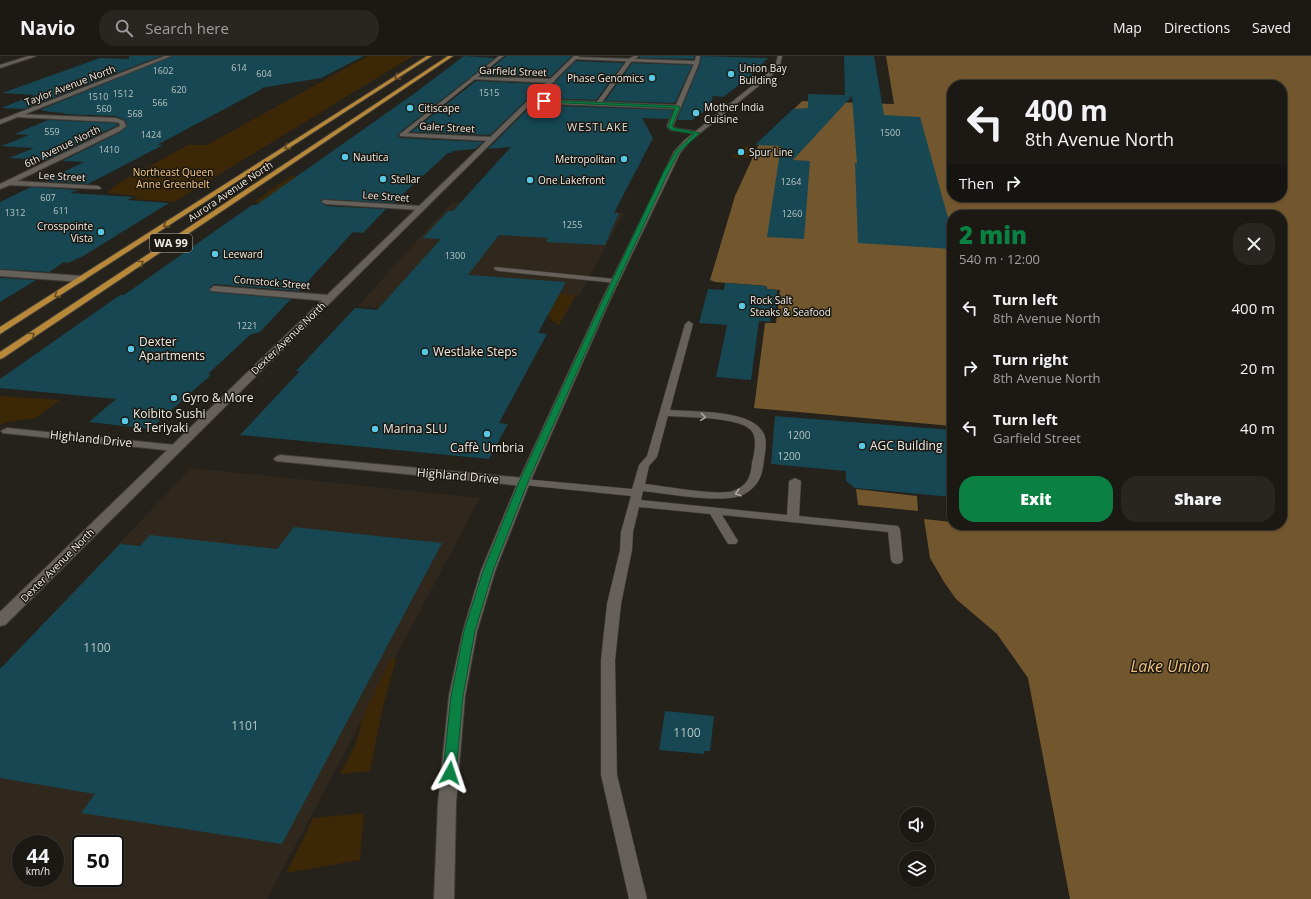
<!DOCTYPE html>
<meta charset="utf-8">
<style>
:root{--surface:#1c1914;--page:#292622;--text:#f1f3f6;--muted:#a0a0a0;--line:#3a3834;--accent:#0b8043}
body{margin:0;font-family:"Open Sans",sans-serif;background:var(--page);color:var(--text);height:100vh;display:flex;flex-direction:column;font-size:15px;white-space:nowrap}
*{box-sizing:border-box;margin:0}
p{font-size:13px;color:var(--muted)}
.icon{flex:none;width:22px;height:22px;fill:none;stroke:currentColor;stroke-width:2;stroke-linecap:round;stroke-linejoin:round}
.map{position:relative;flex:1;overflow:hidden}
.details{position:absolute;left:947px;top:154px;width:340px;height:320px;display:flex;flex-direction:column;background:var(--surface);border-radius:16px;box-shadow:0 1px 3px #0004,0 0 0 1px var(--line)}
.details>*{flex:none}
.hud{position:absolute;left:947px;top:24px;width:340px;height:122px;border-radius:16px;box-shadow:0 1px 3px #0004,0 0 0 1px var(--line);background:#1c1914;color:var(--text);overflow:hidden}
.controls{position:absolute;left:899px;top:751px;display:grid;gap:8px}
.controls a{display:grid;place-items:center;width:36px;height:36px;border-radius:50%;background:var(--surface);box-shadow:0 1px 3px #0004,0 0 0 1px var(--line);font-size:20px}
.speed{position:absolute;left:12px;top:779px;display:flex;gap:8px;font-size:20px;font-weight:700;text-align:center}
.speed>*{display:grid;place-content:center;width:52px;height:52px;border-radius:50%;background:var(--surface);box-shadow:0 1px 3px #0004,0 0 0 1px var(--line);line-height:1}
.speed small{font-size:10px;font-weight:400}
.speed .limit{border:2px solid #111;border-radius:6px;background:#fff;color:#111}
.pin{position:absolute;display:grid;place-items:center;width:34px;height:34px;color:#fff;margin:-17px;border-radius:8px;box-shadow:0 2px 6px #0006}
.me{position:absolute;width:44px;margin:-22px;rotate:5deg;stroke-linejoin:round;filter:drop-shadow(0 0 3px #0008)}
.turn{display:flex;align-items:center;gap:14px;height:84px;padding:0 12px;font-size:18px}
.turn .icon{width:52px;height:52px;stroke-width:2.5}
.turn b{display:block;font-size:28px;line-height:34px}
.then{display:flex;align-items:center;height:38px;padding:0 12px;background:#0003;gap:8px;font-size:15px}
.round{display:grid;place-items:center;flex:none;width:42px;height:42px;border-radius:16px;background:var(--page)}
.overview{display:flex;align-items:center;justify-content:space-between;height:68px;padding:0 12px}
h1{font-size:24px;font-weight:800;line-height:30px;color:var(--accent)}
.action{display:flex;gap:8px;margin-top:auto;padding:8px 12px}
.action a{flex:1;height:46px;border-radius:16px;background:var(--accent);color:#fff;font-size:16px;font-weight:800;line-height:46px;text-align:center}
.action a+a{background:var(--page);color:var(--text)}
ul{padding:0;list-style:none}
li{display:flex;align-items:center;gap:12px;height:60px;padding:0 12px}
li div{flex:1}
li b{display:block;font-size:15px}
li em{font-style:normal}
header{display:flex;align-items:center;gap:24px;box-sizing:border-box;height:56px;padding:0 20px;background:var(--surface);border-bottom:1px solid var(--line)}
header strong{font-size:19px}
nav{display:flex;gap:22px;margin-inline-start:auto;font-size:14px}
.search{width:280px;height:36px;background:var(--page);display:flex;align-items:center;gap:10px;box-sizing:border-box;padding:0 14px;border-radius:16px;color:var(--muted);font-size:15px}
.map>svg:first-child{display:block}
.built{fill:#30281d;fill-rule:evenodd}
.green{fill:#3c2807}
.water{fill:#72562d;fill-rule:evenodd}
.building{fill:#164752}
.lines{fill:none;stroke-linecap:round;stroke-linejoin:round}
.service-casing{stroke:#403d38;stroke-width:1}
.minor-casing{stroke:#403d38;stroke-width:2}
.tertiary-casing{stroke:#403d38;stroke-width:2}
.secondary-casing{stroke:#403d38;stroke-width:2}
.trunk-casing{stroke:#403d38;stroke-width:2}
.service{fill:#656059;fill-rule:evenodd}
.minor{fill:#656059;fill-rule:evenodd}
.tertiary{fill:#656059;fill-rule:evenodd}
.secondary{fill:#656059;fill-rule:evenodd}
.trunk{fill:#b88839;fill-rule:evenodd}
.oneway{stroke:#624a24}
.oneway2{stroke:#aba7a2}
.route{fill:#0b8043;stroke:#07532c}
.poi-dot{fill:#58c9e4;stroke:#1c1812;stroke-width:1.5}
.labels{text-anchor:middle;stroke-width:3;stroke-linejoin:round;paint-order:stroke}
.far-number-label{font-size:9px;fill:#bac4c4}
.far-poi-label{font-size:10px;fill:#f1eeea;stroke:#1c1812;text-anchor:start}
.far-street-label{font-size:10px;fill:#f1eeea;stroke:#1c1812}
.far-park-label{font-size:10px;fill:#f8ca87;stroke:#1c1812}
.number-label{font-size:10px;fill:#bac4c4}
.far-neighbourhood-label{font-size:11px;letter-spacing:1px;fill:#e2ddd5;stroke:#1c1812}
.shield{fill:#1c1812;stroke:#b1aea9;stroke-width:1}
.shield-label{font-size:11px;font-weight:bold;fill:#f1eeea}
.poi-label{font-size:12px;fill:#f1eeea;stroke:#1c1812;text-anchor:start}
.street-label{font-size:12px;fill:#f1eeea;stroke:#1c1812}
.near-number-label{font-size:12px;fill:#bac4c4}
.near-water-label{font-size:16px;font-style:italic;fill:#efc17f;stroke:#1c1812}
</style>
<header>
<strong>Navio</strong>
<div class="search"><svg class="icon" aria-label="search" viewBox="0 0 24 24"><circle cx="10" cy="10" r="6"/><path d="M15 15l6 6"/></svg>Search here</div>
<nav><a>Map</a><a>Directions</a><a>Saved</a></nav>
</header>
<div class="map">
<svg width="1311" height="843" viewBox="0 0 1311 843">
<rect width="100%" height="100%" fill="#25211b"/>
<!-- built -->
<g class="built">
<path d="M 452,146 L 624,157 L 579,240 L 468,232 L 449,257 L 358,250 Z"/>
<path d="M 191,412 L 480,442 L 267,843 L 0,843 L 0,613 ZM 21,788 L 55,788 L 55,822 L 21,822 ZM 81,788 L 115,788 L 115,822 L 81,822 Z"/>
</g>
<!-- green -->
<g class="green">
<path d="M 368,0 L 413,0 L 174,146 L 133,143 L 138,140 L 107,137 L 119,127 L 188,89 L 207,89 Z"/>
<path d="M 748,90 L 757,92 L 753,102 L 732,101 L 740,94 Z"/>
<path d="M 291,120 L 300,121 L 271,148 L 254,146 Z"/>
<path d="M 538,236 L 576,239 L 559,269 C 546,263 543,249 538,236 Z"/>
<path d="M 0,340 L 60,344 L 36,362 L 8,366 L 0,369 Z"/>
<path d="M 391,603 L 396,603 L 383,651 L 370,715 L 340,718 L 356,687 L 364,658 Z"/>
<path d="M 364,757 L 360,804 L 286,817 L 313,762 Z"/>
</g>
<!-- water -->
<g class="water">
<path d="M 886,0 L 1311,0 L 1311,843 L 1070,843 L 1028,622 L 997,578 L 956,543 L 944,526 L 930,502 L 924,463 L 952,466 L 952,469 L 988,469 L 1029,473 L 1028,469 L 1282,469 L 1282,159 L 952,159 L 952,370 L 754,352 L 765,267 L 776,267 L 780,234 L 767,233 L 766,230 L 715,226 L 710,224 L 735,140 L 758,90 L 802,45 L 894,48 ZM 952,29 L 1282,29 L 1282,141 L 952,141 Z"/>
<path d="M 856,433 L 917,440 L 918,455 L 858,449 Z"/>
</g>
<!-- building -->
<g class="building">
<path d="M 129,0 L 161,0 L 24,53 L 1,52 L 34,39 L 2,37 L 100,2 L 129,3 Z"/>
<path d="M 172,0 L 364,0 L 321,22 L 261,32 L 262,33 L 157,89 L 163,89 L 88,128 L 44,125 L 84,106 L 62,105 L 121,76 L 127,69 L 125,64 L 116,60 L 62,58 L 65,57 L 49,56 L 51,56 L 40,54 Z"/>
<path d="M 464,0 L 495,2 L 399,77 L 398,80 L 400,82 L 483,86 L 475,93 L 453,95 L 451,97 L 448,97 L 393,147 L 322,143 L 321,146 L 326,150 L 386,153 L 363,177 L 353,176 L 299,235 L 214,228 L 209,232 L 211,236 L 291,243 L 260,276 L 250,279 L 208,318 L 211,319 L 150,373 L 89,366 L 116,343 L 0,332 L 0,323 L 120,239 L 124,239 L 252,149 L 256,149 L 415,37 Z"/>
<path d="M 506,0 L 572,0 L 550,21 L 482,20 Z"/>
<path d="M 640,0 L 694,0 L 694,3 L 639,2 Z"/>
<path d="M 701,0 L 768,2 L 748,22 L 723,41 L 713,40 L 710,51 L 692,64 L 677,64 L 700,8 Z"/>
<path d="M 844,0 L 874,0 L 884,59 L 920,61 L 952,176 L 952,193 L 858,187 L 855,107 L 857,107 L 852,40 L 793,104 L 810,105 L 804,183 L 767,181 L 781,90 L 755,89 L 793,53 L 808,52 L 808,38 L 845,39 Z"/>
<path d="M 576,5 L 624,7 L 596,44 L 539,42 Z"/>
<path d="M 632,7 L 692,9 L 675,47 L 605,45 Z"/>
<path d="M 476,25 L 543,28 L 490,79 L 411,76 Z"/>
<path d="M 532,49 L 673,54 L 669,63 L 642,62 L 653,82 L 614,157 L 619,157 L 605,189 L 546,186 L 548,182 L 499,179 L 468,219 L 566,226 L 538,277 L 547,278 L 499,367 L 508,368 L 489,403 L 240,379 L 300,315 L 296,315 L 355,252 L 377,254 L 441,183 L 423,182 L 448,155 L 453,155 L 511,91 L 488,93 Z"/>
<path d="M 48,64 L 115,67 L 118,69 L 46,104 L 9,102 L 34,92 L 1,90 L 29,79 L 14,78 L 20,76 L 19,76 Z"/>
<path d="M 31,131 L 78,134 L 70,137 L 133,141 L 127,144 L 169,147 L 85,199 L 68,207 L 64,206 L 49,216 L 0,213 L 0,146 Z"/>
<path d="M 0,222 L 36,224 L 0,246 Z"/>
<path d="M 725,227 L 767,230 L 766,233 L 777,234 L 775,257 L 771,257 L 770,266 L 759,265 L 751,324 L 716,321 L 727,269 L 699,267 L 708,233 L 724,234 Z"/>
<path d="M 775,360 L 952,374 L 952,441 L 855,432 L 846,425 L 846,415 L 771,408 Z"/>
<path d="M 294,471 L 442,487 L 282,788 L 81,757 L 95,738 L 0,722 L 0,613 L 120,488 L 140,490 L 150,479 L 277,493 Z"/>
<path d="M 665,655 L 714,660 L 710,695 L 704,695 L 704,698 L 659,694 Z"/>
</g>
<g class="lines">
<!-- service casing -->
<g class="service-casing">
<g id="service">
<path d="M 499,0 L 504,0 L 404,80 L 400,80 L 400,78 Z"/>
<path d="M 634,0 L 639,0 L 632,5 L 600,49 L 596,49 L 596,47 L 628,3 Z"/>
<path d="M 495,211 L 615,223 L 619,225 L 615,227 L 498,215 L 494,213 Z"/>
<path d="M 689,265 L 693,268 L 670,354 C 693,356 753,353 764,378 C 768,387 764,401 763,411 C 761,425 753,435 740,440 C 717,447 669,438 643,435 L 641,444 L 787,459 L 789,425 L 795,422 L 801,425 L 799,460 L 898,470 L 900,473 L 903,504 L 901,507 L 897,508 L 893,507 L 891,504 L 888,476 L 722,459 L 738,485 L 736,488 L 728,488 L 710,458 L 639,451 L 633,476 L 632,494 L 621,548 L 615,604 L 617,719 L 647,843 L 629,843 L 601,719 L 601,604 L 607,548 L 620,494 L 621,476 L 631,440 L 524,429 L 518,426 L 524,423 L 632,433 L 639,409 L 647,400 L 685,268 ZM 668,360 C 686,362 745,360 753,377 C 757,385 754,398 752,407 C 751,421 747,430 733,435 C 717,440 664,430 645,428 L 649,410 L 657,401 Z"/>
</g>
</g>
<!-- minor casing -->
<g class="minor-casing">
<g id="minor">
<path d="M 29,0 L 36,0 L 0,12 L 0,9 Z"/>
<path d="M 696,0 L 700,0 L 699,7 L 673,70 L 674,72 L 699,76 L 699,78 L 670,74 L 667,70 L 675,53 L 530,47 L 527,45 L 530,43 L 676,49 L 694,8 L 574,3 L 572,2 L 574,1 L 695,5 Z"/>
<path d="M 474,21 L 552,23 L 555,25 L 552,27 L 472,23 L 472,21 Z"/>
<path d="M 15,58 L 116,62 L 124,65 L 126,70 L 120,75 L 17,125 L 98,130 L 101,132 L 100,133 L 10,129 L 0,133 L 0,128 L 120,70 L 119,67 L 115,66 L 17,61 L 15,60 Z"/>
<path d="M 402,77 L 491,81 L 494,83 L 491,85 L 400,80 L 400,78 Z"/>
<path d="M 323,144 L 420,150 L 424,152 L 420,154 L 326,148 L 322,146 Z"/>
<path d="M 0,214 L 82,220 L 86,223 L 82,226 L 0,220 Z"/>
<path d="M 214,230 L 328,239 L 332,242 L 328,245 L 211,235 L 210,233 Z"/>
<path d="M 7,372 L 175,389 L 179,390 L 181,392 L 179,394 L 175,395 L 3,377 L 1,375 Z"/>
<path d="M 280,399 L 524,422 L 528,423 L 530,426 L 528,429 L 524,430 L 276,405 L 274,403 L 276,401 Z"/>
</g>
</g>
<!-- tertiary casing -->
<g class="tertiary-casing">
<path id="tertiary" d="M 165,0 L 171,0 L 0,68 L 0,64 Z"/>
</g>
<!-- secondary casing -->
<g class="secondary-casing">
<g id="secondary">
<path d="M 574,0 L 579,0 L 5,569 L 0,570 L 0,556 Z"/>
<path d="M 778,0 L 782,0 L 780,8 L 772,19 L 689,86 L 680,97 L 609,246 L 530,426 L 495,515 L 477,575 L 465,640 L 456,747 L 454,843 L 434,843 L 438,747 L 449,640 L 463,575 L 481,515 L 518,426 L 601,246 L 674,96 L 685,84 L 768,17 L 776,8 Z"/>
</g>
</g>
<!-- trunk casing -->
<g class="trunk-casing">
<g id="trunk">
<path d="M 427,0 L 432,0 L 0,278 L 0,271 Z"/>
<path d="M 448,0 L 453,0 L 3,302 L 0,303 L 0,296 Z"/>
</g>
</g>
<!-- service -->
<use href="#service" class="service"/>
<!-- minor -->
<use href="#minor" class="minor"/>
<!-- tertiary -->
<use href="#tertiary" class="tertiary"/>
<!-- secondary -->
<use href="#secondary" class="secondary"/>
<!-- trunk -->
<use href="#trunk" class="trunk"/>
</g>
<!-- one-way arrows -->
<defs><path id="oneway-chevron" d="M-2-3.5L2.5 0L-2 3.5" fill="none" stroke-width="1.6" stroke-linecap="round" stroke-linejoin="round"/></defs>
<g class="oneway">
<use href="#oneway-chevron" transform="translate(397 21) rotate(147)"/>
<use href="#oneway-chevron" transform="translate(287 91) rotate(147)"/>
<use href="#oneway-chevron" transform="translate(166 169) rotate(147)"/>
<use href="#oneway-chevron" transform="translate(141 207) rotate(-34)"/>
<use href="#oneway-chevron" transform="translate(57 239) rotate(147)"/>
<use href="#oneway-chevron" transform="translate(32 279) rotate(-34)"/>
</g>
<g class="oneway2">
<use href="#oneway-chevron" transform="translate(703 361) rotate(5)"/>
<use href="#oneway-chevron" transform="translate(738 437) rotate(163)"/>
</g>
<!-- route -->
<path class="route" d="M 543,44 L 678,50 L 680,51 L 672,70 L 674,72 L 700,77 L 679,96 L 669,115 L 608,246 L 528,426 L 493,515 L 475,575 L 463,640 L 456,717 L 455,721 L 450,723 L 445,721 L 443,717 L 451,640 L 464,575 L 483,515 L 519,426 L 602,246 L 664,115 L 676,95 L 694,78 L 671,74 L 668,71 L 675,52 L 544,46 Z"/>
<!-- markers -->
<g class="poi-dot">
<circle cx="731" cy="18" r="4"/>
<circle cx="652" cy="22" r="4"/>
<circle cx="410" cy="52" r="4"/>
<circle cx="696" cy="57" r="4"/>
<circle cx="741" cy="96" r="4"/>
<circle cx="345" cy="101" r="4"/>
<circle cx="624" cy="103" r="4"/>
<circle cx="383" cy="123" r="4"/>
<circle cx="530" cy="124" r="4"/>
<circle cx="101" cy="176" r="4"/>
<circle cx="215" cy="198" r="4"/>
<circle cx="742" cy="250" r="4"/>
<circle cx="131" cy="293" r="4"/>
<circle cx="425" cy="296" r="4"/>
<circle cx="174" cy="342" r="4"/>
<circle cx="125" cy="365" r="4"/>
<circle cx="375" cy="373" r="4"/>
<circle cx="487" cy="378" r="4"/>
<circle cx="862" cy="390" r="4"/>
</g>
<g class="labels">
<!-- far-number labels -->
<g class="far-number-label">
<text x="239" y="15">614</text>
<text x="163" y="18">1602</text>
<text x="264" y="21">604</text>
<text x="179" y="37">620</text>
<text x="489" y="40">1515</text>
<text x="123" y="41">1512</text>
<text x="98" y="44">1510</text>
<text x="160" y="50">566</text>
<text x="104" y="56">560</text>
<text x="135" y="61">568</text>
<text x="52" y="79">559</text>
<text x="890" y="80">1500</text>
<text x="151" y="82">1424</text>
<text x="109" y="97">1410</text>
<text x="791" y="129">1264</text>
<text x="48" y="145">607</text>
<text x="61" y="158">611</text>
<text x="15" y="160">1312</text>
<text x="792" y="161">1260</text>
<text x="572" y="172">1255</text>
<text x="455" y="203">1300</text>
<text x="247" y="273">1221</text>
</g>
<!-- far-poi labels -->
<g class="far-poi-label">
<text x="739" y="16">Union Bay<tspan x="739" dy="12">Building</tspan></text>
<text x="644" y="26" text-anchor="end">Phase Genomics</text>
<text x="704" y="55">Mother India<tspan x="704" dy="12">Cuisine</tspan></text>
<text x="418" y="56">Citiscape</text>
<text x="749" y="100">Spur Line</text>
<text x="353" y="105">Nautica</text>
<text x="616" y="107" text-anchor="end">Metropolitan</text>
<text x="391" y="127">Stellar</text>
<text x="538" y="128">One Lakefront</text>
<text x="93" y="174" text-anchor="end">Crosspointe<tspan x="93" dy="12">Vista</tspan></text>
<text x="223" y="202">Leeward</text>
<text x="750" y="248">Rock Salt<tspan x="750" dy="12">Steaks &amp; Seafood</tspan></text>
</g>
<!-- far-street labels -->
<g class="far-street-label">
<text transform="translate(513 15) rotate(2)" y="4">Garfield Street</text>
<text transform="translate(70 29) rotate(-21)" y="4">Taylor Avenue North</text>
<text transform="translate(447 71) rotate(3)" y="4">Galer Street</text>
<text transform="translate(62 90) rotate(-26)" y="4">6th Avenue North</text>
<text transform="translate(62 120) rotate(3)" y="4">Lee Street</text>
<text transform="translate(230 135) rotate(-34)" y="4">Aurora Avenue North</text>
<text transform="translate(386 140) rotate(4)" y="4">Lee Street</text>
<text transform="translate(272 226) rotate(5)" y="4">Comstock Street</text>
<text transform="translate(288 282) rotate(-44)" y="4">Dexter Avenue North</text>
<text transform="translate(57 509) rotate(-45)" y="4">Dexter Avenue North</text>
</g>
<!-- far-park labels -->
<g class="far-park-label">
<text x="173" y="120">Northeast Queen<tspan x="173" dy="12">Anne Greenbelt</tspan></text>
</g>
<!-- number labels -->
<g class="number-label">
<text x="799" y="383">1200</text>
<text x="789" y="404">1200</text>
</g>
<!-- far-neighbourhood labels -->
<g class="far-neighbourhood-label">
<text x="598" y="75">WESTLAKE</text>
</g>
<!-- shield labels -->
<rect class="shield" x="150" y="178" width="42" height="18" rx="3"/>
<g class="shield-label">
<text x="171" y="191">WA 99</text>
</g>
<!-- poi labels -->
<g class="poi-label">
<text x="139" y="290">Dexter<tspan x="139" dy="14">Apartments</tspan></text>
<text x="433" y="300">Westlake Steps</text>
<text x="182" y="346">Gyro &amp; More</text>
<text x="133" y="362">Koibito Sushi<tspan x="133" dy="14">&amp; Teriyaki</tspan></text>
<text x="383" y="377">Marina SLU</text>
<text x="870" y="394">AGC Building</text>
<text x="487" y="396" text-anchor="middle">Caffè Umbria</text>
</g>
<!-- street labels -->
<g class="street-label">
<text transform="translate(91 383) rotate(6)" y="4">Highland Drive</text>
<text transform="translate(458 420) rotate(5)" y="4">Highland Drive</text>
</g>
<!-- near-number labels -->
<g class="near-number-label">
<text x="97" y="596">1100</text>
<text x="245" y="674">1101</text>
<text x="687" y="681">1100</text>
</g>
<!-- near-water labels -->
<g class="near-water-label">
<text x="1170" y="616">Lake Union</text>
</g>
</g>
</svg>
<div class="controls">
<a><svg class="icon" aria-label="sound" viewBox="0 0 24 24"><path d="M4 9h4l5-4v14l-5-4H4zM17 9q2 3 0 6"/></svg></a>
<a><svg class="icon" aria-label="layers" viewBox="0 0 24 24"><path d="M12 4l9 5-9 5-9-5zM3 14l9 5 9-5"/></svg></a>
</div>
<div class="speed"><div>44<small>km/h</small></div><div class="limit">50</div></div>
<div class="pin" style="left:544px;top:45px;background:#d93025"><svg class="icon" aria-label="arrive" viewBox="0 0 24 24"><path d="M6 21V4h12l-3 4 3 4H6"/></svg></div>
<svg class="me" style="left:450px;top:717px" viewBox="-20 -20 40 40"><path d="M0-17L14 15 0 8-14 15z" fill="#0b8043" stroke="#fff" stroke-width="4"/></svg>
<div class="hud">
<div class="turn"><svg class="icon" aria-label="left" viewBox="0 0 24 24"><path d="M17 20v-9H6M10 6l-5 5 5 5"/></svg><div><b>400 m</b>8th Avenue North</div></div>
<div class="then">Then<svg class="icon" aria-label="right" viewBox="0 0 24 24"><path d="M7 20v-9h11M14 6l5 5-5 5"/></svg></div>
</div>
<section class="details">
<div class="overview"><div><h1>2 min</h1><p>540 m · 12:00</p></div><a class="round"><svg class="icon" aria-label="close" viewBox="0 0 24 24"><path d="M6 6l12 12M18 6L6 18"/></svg></a></div>
<ul>
<li><svg class="icon" aria-label="left" viewBox="0 0 24 24"><path d="M17 20v-9H6M10 6l-5 5 5 5"/></svg><div><b>Turn left</b><p>8th Avenue North</p></div><em>400 m</em></li>
<li><svg class="icon" aria-label="right" viewBox="0 0 24 24"><path d="M7 20v-9h11M14 6l5 5-5 5"/></svg><div><b>Turn right</b><p>8th Avenue North</p></div><em>20 m</em></li>
<li><svg class="icon" aria-label="left" viewBox="0 0 24 24"><path d="M17 20v-9H6M10 6l-5 5 5 5"/></svg><div><b>Turn left</b><p>Garfield Street</p></div><em>40 m</em></li>
</ul>
<div class="action"><a>Exit</a><a>Share</a></div>
</section>
</div>
